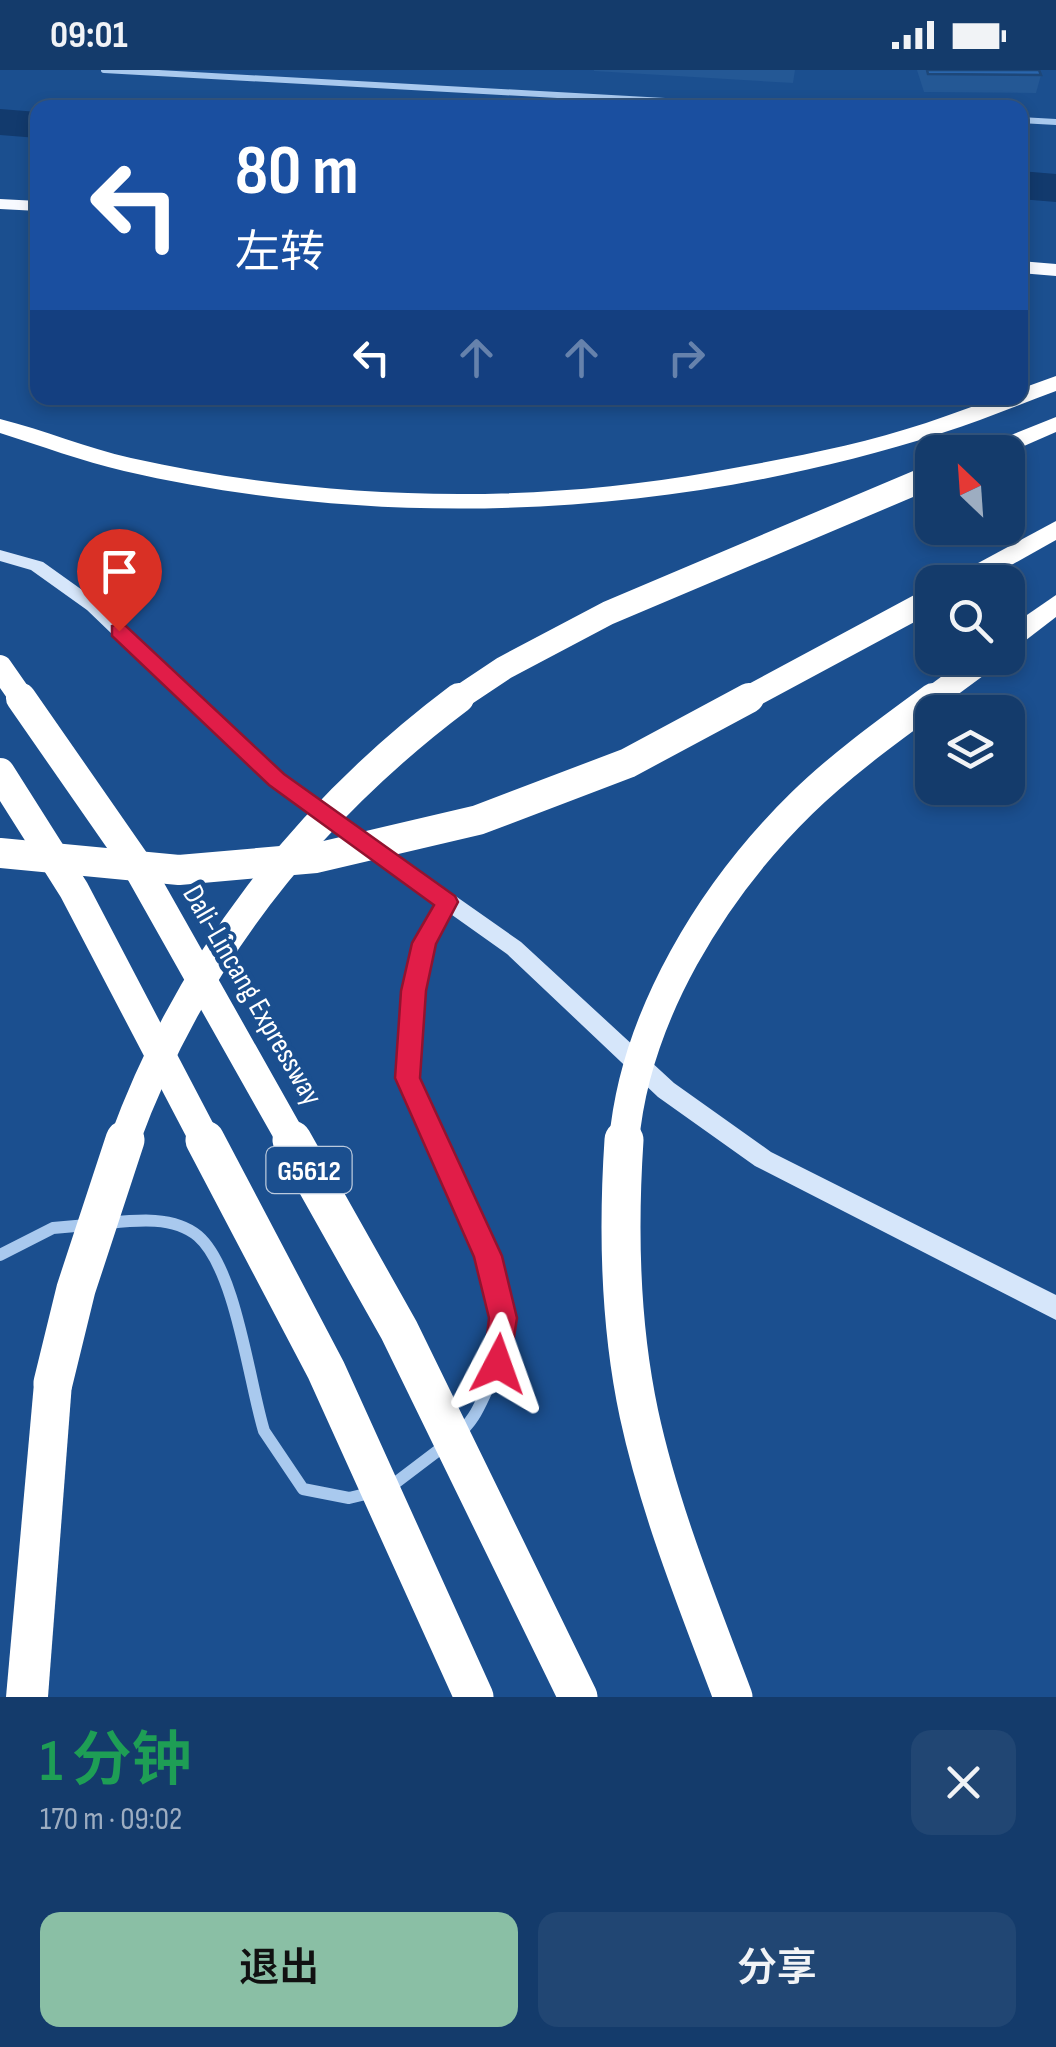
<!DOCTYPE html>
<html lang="zh">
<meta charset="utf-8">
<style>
:root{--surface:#143b6b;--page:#214673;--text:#f1f3f6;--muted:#9dadc1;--line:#33557e;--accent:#8abfa5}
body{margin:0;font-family:"Sofia Sans Condensed","Noto Sans SC",sans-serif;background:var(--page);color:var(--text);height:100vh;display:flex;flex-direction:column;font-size:38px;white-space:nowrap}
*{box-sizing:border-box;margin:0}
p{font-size:32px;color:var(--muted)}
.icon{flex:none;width:55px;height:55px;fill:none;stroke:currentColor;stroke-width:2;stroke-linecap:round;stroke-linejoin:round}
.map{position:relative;height:1627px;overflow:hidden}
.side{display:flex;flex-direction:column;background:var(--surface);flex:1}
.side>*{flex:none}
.guide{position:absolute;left:30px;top:30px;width:998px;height:305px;border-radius:20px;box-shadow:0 5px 15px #0003,0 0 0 2px var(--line);background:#1a4fa0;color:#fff;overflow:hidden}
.needle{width:65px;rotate:335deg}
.tools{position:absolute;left:915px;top:365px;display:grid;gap:20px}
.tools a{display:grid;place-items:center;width:110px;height:110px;border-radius:20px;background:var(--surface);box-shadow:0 5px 15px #0003,0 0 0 2px var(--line);font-size:50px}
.pin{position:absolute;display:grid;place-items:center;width:85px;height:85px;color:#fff;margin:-102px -42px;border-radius:50% 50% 50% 0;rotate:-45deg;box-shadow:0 0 10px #0007}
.pin .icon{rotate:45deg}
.me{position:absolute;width:110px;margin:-55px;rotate:4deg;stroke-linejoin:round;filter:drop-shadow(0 0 8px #0008)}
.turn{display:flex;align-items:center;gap:35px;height:210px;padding:0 40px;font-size:45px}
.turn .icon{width:130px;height:130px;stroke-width:2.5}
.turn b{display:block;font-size:70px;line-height:85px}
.lanes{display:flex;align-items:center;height:95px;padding:0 40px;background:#0003;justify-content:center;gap:50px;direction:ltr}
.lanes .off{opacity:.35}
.round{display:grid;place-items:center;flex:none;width:105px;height:105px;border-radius:20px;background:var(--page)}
.summary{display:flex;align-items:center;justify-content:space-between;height:170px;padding:0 40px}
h1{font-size:60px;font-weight:600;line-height:75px;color:#1e9e55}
.cta{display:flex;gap:20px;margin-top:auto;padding:20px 40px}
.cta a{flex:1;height:115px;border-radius:20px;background:var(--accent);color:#111;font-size:40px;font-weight:600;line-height:115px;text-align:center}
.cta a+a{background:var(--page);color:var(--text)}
.status{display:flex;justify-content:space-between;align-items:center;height:70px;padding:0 50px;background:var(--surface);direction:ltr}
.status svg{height:28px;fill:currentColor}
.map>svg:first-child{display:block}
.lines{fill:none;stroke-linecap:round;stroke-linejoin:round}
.river{fill:#123a6d;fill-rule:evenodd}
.minor-far2{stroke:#a9c9ee;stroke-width:6}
.minor-far1{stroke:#a9c9ee;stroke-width:10}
.minor{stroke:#a9c9ee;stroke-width:12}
.secondary{fill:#d6e6fa;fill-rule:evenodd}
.trunk{fill:#f8faff;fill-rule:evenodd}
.motorway{fill:#fff;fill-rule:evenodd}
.motorway-bridge-far2{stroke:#fff;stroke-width:24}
.motorway-bridge-far1{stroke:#fff;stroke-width:30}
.motorway-bridge{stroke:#fff;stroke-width:39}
.wall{fill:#245895}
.building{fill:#2a66ad;stroke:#1d4779;stroke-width:2.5}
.route{fill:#e11d48;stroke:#92132f;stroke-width:2.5}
.labels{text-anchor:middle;stroke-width:10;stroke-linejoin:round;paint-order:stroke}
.shield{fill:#1b4f8f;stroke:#bbcadd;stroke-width:2.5}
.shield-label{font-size:28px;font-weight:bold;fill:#fff}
.street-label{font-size:30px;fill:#fff;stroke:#1b4f8f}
</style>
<div class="status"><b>09:01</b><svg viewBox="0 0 49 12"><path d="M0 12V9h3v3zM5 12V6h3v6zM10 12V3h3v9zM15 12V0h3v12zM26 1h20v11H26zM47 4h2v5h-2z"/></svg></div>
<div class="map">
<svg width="1056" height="1627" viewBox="0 0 1056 1627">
<rect width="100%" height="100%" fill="#1b4f8f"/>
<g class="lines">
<!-- river -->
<g class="river">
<path d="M 0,39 L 38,42 L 38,68 L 0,65 Z"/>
<path d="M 1020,101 L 1056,104 L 1056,132 L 1020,129 Z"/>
</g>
<!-- minor-far2 -->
<g class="minor-far2">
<path d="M 104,0 L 793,38"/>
<path d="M 1020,50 L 1056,52"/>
</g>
<!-- minor-far1 -->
<path class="minor-far1" d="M 437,1072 L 408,1008 L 414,921 L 424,873 L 447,832"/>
<!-- minor -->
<g class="minor">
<path d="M 436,1070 C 471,1149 525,1234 487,1320 C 478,1339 473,1352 457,1365"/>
<path d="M 109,1153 C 137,1150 174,1146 198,1166 C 236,1199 249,1312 264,1361 L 303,1419 L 349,1428 L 374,1422"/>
<path d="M 0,1185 L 53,1158 L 87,1155"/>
<path d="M 390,1417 L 444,1376"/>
</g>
<!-- secondary -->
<path class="secondary" d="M 0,480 L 43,492 L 99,532 L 283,705 L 521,872 L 674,1013 L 771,1082 L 1056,1225 L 1056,1250 L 755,1096 L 658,1027 L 507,884 L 269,715 L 87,540 L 31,500 L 0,491 Z"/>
<!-- trunk -->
<g class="trunk">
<path d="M 0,129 L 38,131 L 38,141 L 0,139 Z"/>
<path d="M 1020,191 L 1056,194 L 1056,206 L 1020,203 Z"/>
</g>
<!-- motorway -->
<g class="motorway">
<path d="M 1056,306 L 1056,321 C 1018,335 980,351 942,363 C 680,447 392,463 124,401 C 82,391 41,376 0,363 L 0,349 C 44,360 87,378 131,388 C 320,430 521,436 712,402 C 784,389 856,376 926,353 C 958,343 986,328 1020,328 L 1020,319 Z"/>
<path d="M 1056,347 L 1056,362 L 1008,383 L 977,382 L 981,377 Z"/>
<path d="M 1056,451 L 1056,470 L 981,512 L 950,512 L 954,506 Z"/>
<path d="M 1056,525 L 1056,547 L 1017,577 L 1008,580 L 1008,558 Z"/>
<path d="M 53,1294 L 66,1300 L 72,1313 L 48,1627 L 6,1627 L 34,1313 L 40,1300 Z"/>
</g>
<!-- motorway-bridge-far2 -->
<g class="motorway-bridge-far2">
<path d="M 0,597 L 23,630"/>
<path d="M 456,630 L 504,598 L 608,543 L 932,406"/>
<path d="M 744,630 L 932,529"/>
<path d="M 930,630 L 987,588"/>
</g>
<!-- motorway-bridge-far1 -->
<g class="motorway-bridge-far1">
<path d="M 21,628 L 135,792 L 293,1072"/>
<path d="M 0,703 L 74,820 L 206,1072"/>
<path d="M 0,783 L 179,800 L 316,788 L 478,750 L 628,693 L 749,628"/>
<path d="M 124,1072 C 190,891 306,743 459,628"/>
<path d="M 624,1072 C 635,946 713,820 802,733 C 842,694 888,661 933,628"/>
</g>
<!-- motorway-bridge -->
<g class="motorway-bridge">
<path d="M 205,1070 L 326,1300 L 474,1627"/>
<path d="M 292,1070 L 399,1260 L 578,1627"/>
<path d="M 624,1070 C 618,1160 620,1255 639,1344 C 660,1441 698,1534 733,1627"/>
<path d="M 53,1313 L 76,1219 L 125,1070"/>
</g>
</g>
<!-- wall -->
<g class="wall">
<path d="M 594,0 L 795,0 L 793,13 L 594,1 Z"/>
<path d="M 917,0 L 1039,0 L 1041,5 L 1036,23 L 924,22 Z"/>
</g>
<!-- building -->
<path class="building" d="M 927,0 L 1039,0 L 1041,5 L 928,4 Z"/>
<!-- route -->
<path class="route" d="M 119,554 L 126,556 L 284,704 L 455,826 L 458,832 L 436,874 L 426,921 L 420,1008 L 502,1186 L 517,1248 L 508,1305 L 498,1309 L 488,1305 L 484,1294 L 489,1248 L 474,1187 L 395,1008 L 401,921 L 412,873 L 434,835 L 269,715 L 112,566 L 112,556 Z"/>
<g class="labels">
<!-- shield labels -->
<rect class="shield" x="266.5" y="1077" width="85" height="46" rx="8"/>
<g class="shield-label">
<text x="309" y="1110">G5612</text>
</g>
<!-- street labels -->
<g class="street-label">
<text transform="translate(253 925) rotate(60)" y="10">Dali-Lincang Expressway</text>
</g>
</g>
</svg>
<div class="tools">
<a><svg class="needle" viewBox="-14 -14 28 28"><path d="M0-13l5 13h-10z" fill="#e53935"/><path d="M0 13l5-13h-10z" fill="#9dadc1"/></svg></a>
<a><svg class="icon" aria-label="search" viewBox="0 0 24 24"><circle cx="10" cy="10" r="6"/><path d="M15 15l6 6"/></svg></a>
<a><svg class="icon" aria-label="layers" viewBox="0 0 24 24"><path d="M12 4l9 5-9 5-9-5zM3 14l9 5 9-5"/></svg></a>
</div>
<div class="pin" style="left:119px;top:561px;background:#d93025"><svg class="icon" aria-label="arrive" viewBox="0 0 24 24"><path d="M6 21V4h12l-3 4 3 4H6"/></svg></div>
<svg class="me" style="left:498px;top:1294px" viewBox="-20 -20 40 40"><path d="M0-17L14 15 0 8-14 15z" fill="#e11d48" stroke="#fff" stroke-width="4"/></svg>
<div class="guide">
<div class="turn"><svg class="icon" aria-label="left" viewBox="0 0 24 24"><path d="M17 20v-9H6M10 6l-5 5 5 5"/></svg><div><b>80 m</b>左转</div></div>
<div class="lanes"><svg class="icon" aria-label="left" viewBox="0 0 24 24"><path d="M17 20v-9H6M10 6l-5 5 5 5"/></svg><svg class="icon off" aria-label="ahead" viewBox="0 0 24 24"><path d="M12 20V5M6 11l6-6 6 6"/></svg><svg class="icon off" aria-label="ahead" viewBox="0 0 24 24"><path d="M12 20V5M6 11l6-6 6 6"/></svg><svg class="icon off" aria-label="right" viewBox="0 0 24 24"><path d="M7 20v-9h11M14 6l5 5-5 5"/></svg></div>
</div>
</div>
<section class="side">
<div class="summary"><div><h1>1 分钟</h1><p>170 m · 09:02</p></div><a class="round"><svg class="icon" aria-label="close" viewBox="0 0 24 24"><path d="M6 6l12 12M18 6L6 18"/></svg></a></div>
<div class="cta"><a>退出</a><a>分享</a></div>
</section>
